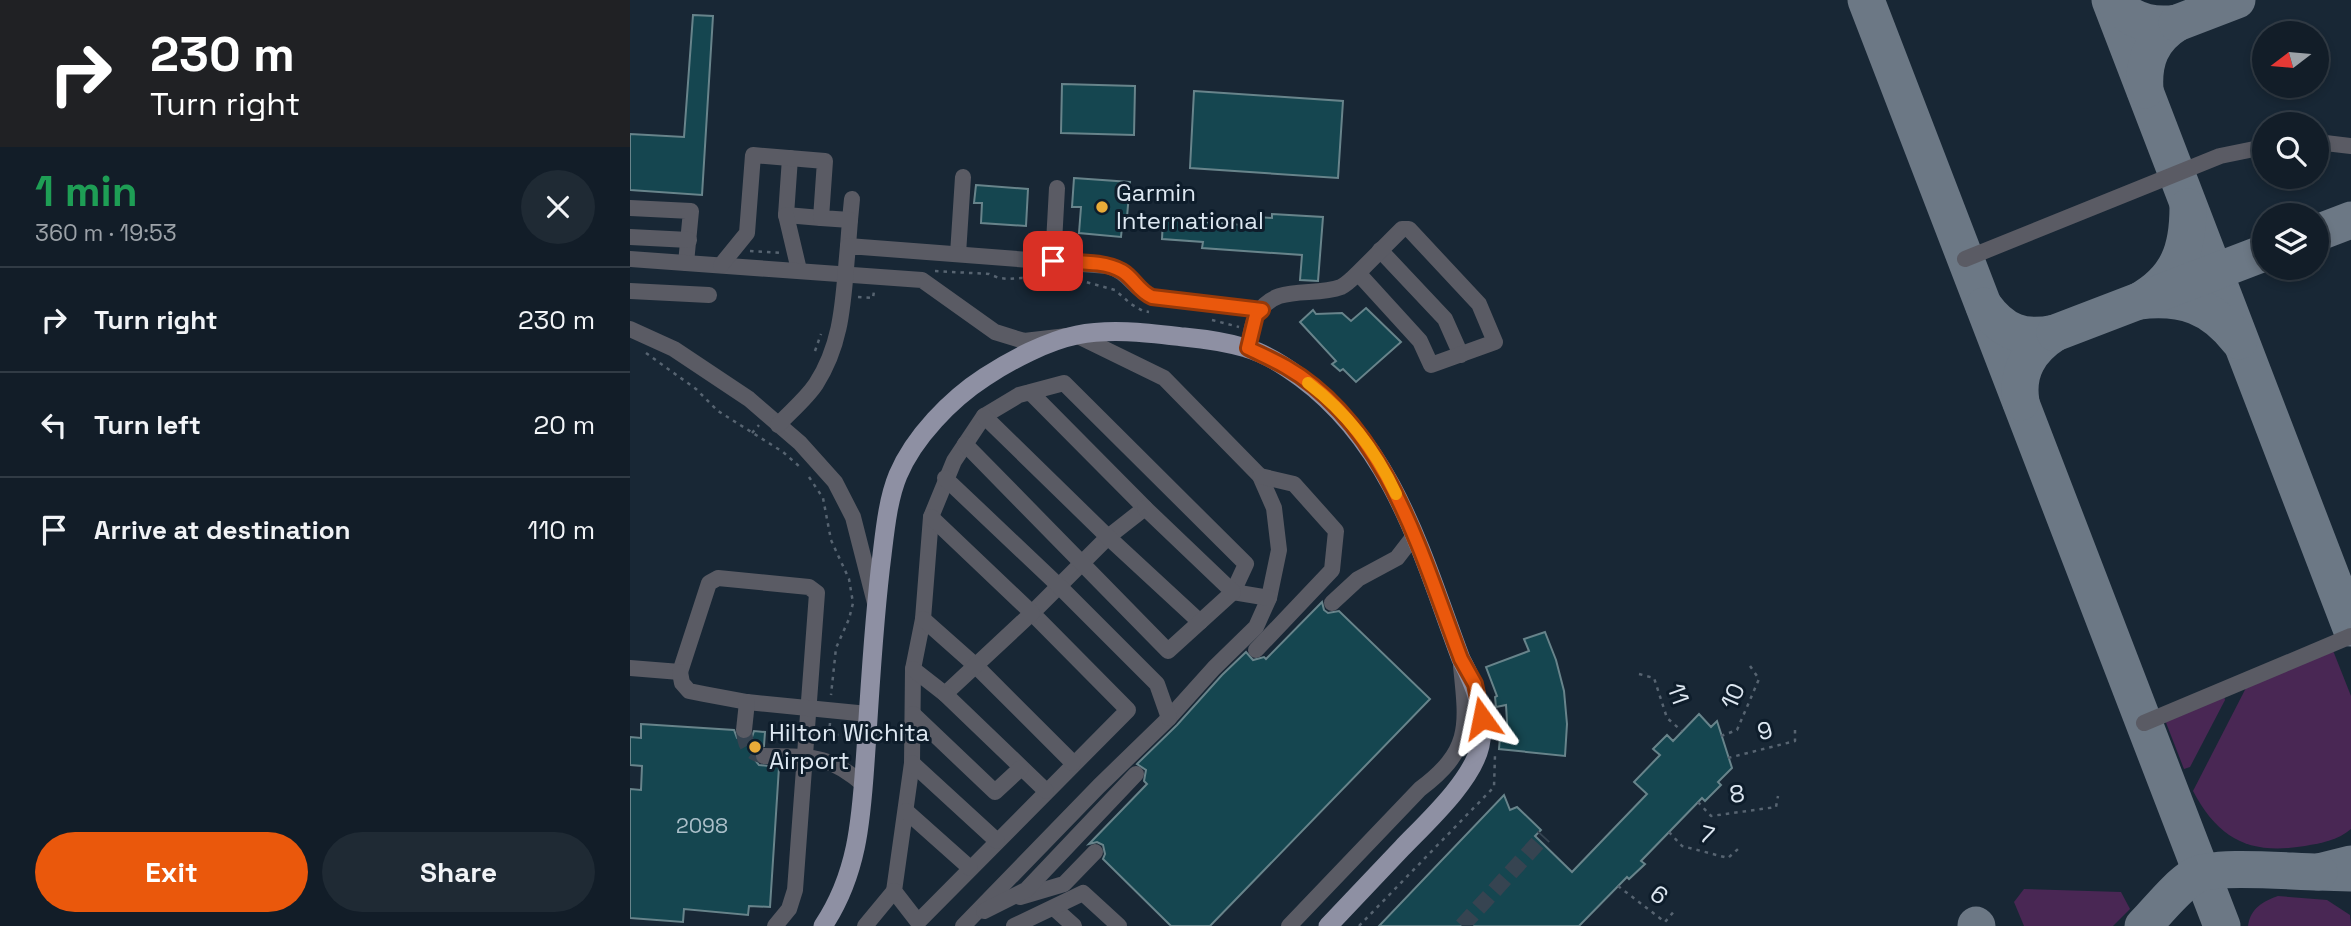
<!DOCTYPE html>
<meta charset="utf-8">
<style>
:root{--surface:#121d28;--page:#1f2a34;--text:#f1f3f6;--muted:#9ca2a8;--line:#313b45;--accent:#ea580c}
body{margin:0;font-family:"Space Grotesk",sans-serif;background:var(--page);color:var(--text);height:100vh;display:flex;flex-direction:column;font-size:26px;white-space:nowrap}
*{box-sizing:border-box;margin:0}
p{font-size:23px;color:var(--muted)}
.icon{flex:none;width:38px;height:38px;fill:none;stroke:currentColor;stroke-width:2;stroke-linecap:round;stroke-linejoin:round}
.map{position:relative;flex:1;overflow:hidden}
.details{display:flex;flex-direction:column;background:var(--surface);width:630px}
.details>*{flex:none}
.hud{background:#202124;color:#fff;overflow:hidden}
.needle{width:46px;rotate:254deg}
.tools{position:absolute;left:1622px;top:21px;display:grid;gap:14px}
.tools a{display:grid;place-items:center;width:77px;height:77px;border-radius:50%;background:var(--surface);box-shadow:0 4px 10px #0003,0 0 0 2px var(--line);font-size:35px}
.pin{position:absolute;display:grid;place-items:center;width:60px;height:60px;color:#fff;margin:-30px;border-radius:14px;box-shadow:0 4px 10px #0006}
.me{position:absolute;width:77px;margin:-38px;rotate:348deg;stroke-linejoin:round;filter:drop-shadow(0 0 5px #0008)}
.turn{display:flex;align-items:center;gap:24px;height:147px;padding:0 35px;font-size:32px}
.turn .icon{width:91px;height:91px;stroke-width:2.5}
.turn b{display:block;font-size:49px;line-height:60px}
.round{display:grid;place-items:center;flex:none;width:74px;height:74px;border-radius:37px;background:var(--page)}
.head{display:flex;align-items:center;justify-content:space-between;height:119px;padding:0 35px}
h1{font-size:42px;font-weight:700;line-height:52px;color:#1e9e55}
.primary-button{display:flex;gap:14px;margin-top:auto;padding:14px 35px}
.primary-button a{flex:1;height:80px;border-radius:42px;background:var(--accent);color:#fff;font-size:28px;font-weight:700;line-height:80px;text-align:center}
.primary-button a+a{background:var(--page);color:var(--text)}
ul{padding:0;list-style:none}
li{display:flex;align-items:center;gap:21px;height:105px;padding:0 35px;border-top:2px solid var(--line)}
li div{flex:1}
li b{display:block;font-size:26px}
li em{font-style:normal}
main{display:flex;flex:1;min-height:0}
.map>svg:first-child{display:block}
.green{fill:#492754}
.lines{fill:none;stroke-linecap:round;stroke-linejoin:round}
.taxiway{stroke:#6c7885;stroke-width:37}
.building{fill:#154650;stroke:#68848b;stroke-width:2}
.minor-tunnel{stroke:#364451;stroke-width:16;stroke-dasharray:16 8;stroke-linecap:butt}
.path{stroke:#576471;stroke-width:2.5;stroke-dasharray:3.5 5;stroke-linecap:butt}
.minor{stroke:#5a5b64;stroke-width:16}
.major{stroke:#8e90a3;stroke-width:19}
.route-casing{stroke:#983908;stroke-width:18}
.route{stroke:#ea580c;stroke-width:12}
.slow{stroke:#f59e0b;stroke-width:12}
.poi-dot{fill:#e9ab38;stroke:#0e1d2b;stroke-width:2.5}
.labels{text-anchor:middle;stroke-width:6;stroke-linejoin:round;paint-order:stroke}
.number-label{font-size:21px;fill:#abbfc9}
.poi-label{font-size:24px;fill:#dde7f1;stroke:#0e1d2b;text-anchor:start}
.street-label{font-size:24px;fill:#dde7f1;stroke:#0e1d2b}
</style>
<main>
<section class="details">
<div class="hud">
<div class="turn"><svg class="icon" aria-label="right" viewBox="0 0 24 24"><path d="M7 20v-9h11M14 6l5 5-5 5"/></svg><div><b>230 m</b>Turn right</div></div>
</div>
<div class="head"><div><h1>1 min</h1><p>360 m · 19:53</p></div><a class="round"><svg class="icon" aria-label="close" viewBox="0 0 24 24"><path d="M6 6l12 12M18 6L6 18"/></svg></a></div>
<ul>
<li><svg class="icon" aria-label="right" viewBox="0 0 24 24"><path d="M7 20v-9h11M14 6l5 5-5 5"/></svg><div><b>Turn right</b></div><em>230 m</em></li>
<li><svg class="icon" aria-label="left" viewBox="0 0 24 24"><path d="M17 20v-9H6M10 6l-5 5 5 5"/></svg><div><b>Turn left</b></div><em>20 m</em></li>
<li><svg class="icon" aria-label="arrive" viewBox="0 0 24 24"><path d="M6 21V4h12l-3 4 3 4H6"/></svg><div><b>Arrive at destination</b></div><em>110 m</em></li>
</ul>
<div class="primary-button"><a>Exit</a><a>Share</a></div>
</section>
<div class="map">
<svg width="1721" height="926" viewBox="0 0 1721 926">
<rect width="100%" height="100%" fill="#182735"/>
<!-- green -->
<g class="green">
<path d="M 1702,648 L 1721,696 L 1721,829 C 1708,840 1692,843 1675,846 C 1620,855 1589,840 1563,791 L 1618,684 Z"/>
<path d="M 1594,695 L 1595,700 L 1560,767 L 1554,769 L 1535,720 Z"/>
<path d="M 1394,889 L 1491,892 L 1500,909 L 1483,926 L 1394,926 L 1384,902 Z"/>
<path d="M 1648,896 L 1697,900 L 1720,915 L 1721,926 L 1618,926 C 1620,909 1633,901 1648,896 Z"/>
</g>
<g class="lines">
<!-- taxiway -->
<g class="taxiway">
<path d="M 1236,0 L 1592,926"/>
<path d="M 1480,0 L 1721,628"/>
<path d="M 1483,0 C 1499,21 1521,27 1547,23 C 1521,39 1513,61 1515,90"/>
<path d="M 1547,23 L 1607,0"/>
<path d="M 1558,207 C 1558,250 1548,279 1509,301 C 1553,296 1582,306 1609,341"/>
<path d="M 1687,233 L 1721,220"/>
<path d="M 1354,306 C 1373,332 1393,340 1425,333 C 1400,349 1386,371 1391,402"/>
<path d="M 1425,333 L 1634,253"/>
<path d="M 1721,864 L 1689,872 L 1721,873"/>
<path d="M 1346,925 L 1347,926"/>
<path d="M 1513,926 C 1529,910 1545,888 1564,876 C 1583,864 1662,872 1689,872"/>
</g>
</g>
<!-- building -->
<g class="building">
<path d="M 63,15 L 83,16 L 72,195 L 0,190 L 0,134 L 54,137 Z"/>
<path d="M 432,84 L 505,86 L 504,135 L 431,133 Z"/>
<path d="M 564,91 L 713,101 L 708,178 L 560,168 Z"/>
<path d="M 444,178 L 500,182 L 497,217 L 493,217 L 491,237 L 449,233 L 451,207 L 442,207 Z"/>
<path d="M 346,185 L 398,189 L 396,226 L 351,223 L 352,203 L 344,203 Z"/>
<path d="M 642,214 L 693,217 L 688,281 L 670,280 L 672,255 L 572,248 L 573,242 L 532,239 L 533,219 L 626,226 L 627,217 L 642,218 Z"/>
<path d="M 736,308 L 771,342 L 726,382 L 713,369 L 710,371 L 702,364 L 706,361 L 670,322 L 683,310 L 686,314 L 712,313 L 721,321 Z"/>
<path d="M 692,602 L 694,610 L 698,613 L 709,611 L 800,699 L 580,926 L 541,926 L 473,859 L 475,854 L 473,845 L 467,842 L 459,844 L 517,784 L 514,781 L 516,770 L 507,764 L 547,725 L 592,675 L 616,652 L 623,660 L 634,657 L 636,659 Z"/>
<path d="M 915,632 L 926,660 L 934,691 L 937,724 L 935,756 L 869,749 L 870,737 L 878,738 L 876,705 L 866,707 L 865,697 L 867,696 L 856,667 L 899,651 L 894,639 Z"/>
<path d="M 1069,714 L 1081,727 L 1087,721 L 1102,768 L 1088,782 L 1091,785 L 1075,801 L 1072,798 L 1011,861 L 1015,864 L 999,879 L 997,877 L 949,926 L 749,926 L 874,795 L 880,810 L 887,807 L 911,830 L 905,836 L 942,872 L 1017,794 L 1004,782 L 1030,755 L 1023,749 L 1037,735 L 1043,741 Z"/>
<path d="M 11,724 L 104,730 L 107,738 L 114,740 L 122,737 L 124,731 L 135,732 L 134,746 L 125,750 L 125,760 L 129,765 L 149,767 L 140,907 L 119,906 L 118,915 L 54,909 L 53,922 L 0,918 L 0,789 L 11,790 L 12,766 L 0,765 L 0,737 L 11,738 Z"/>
</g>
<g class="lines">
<!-- minor-tunnel -->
<g class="minor-tunnel">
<path d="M 114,730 C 115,746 119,752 134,756"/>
<path d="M 832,926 L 914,836"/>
</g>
<!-- path -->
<g class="path">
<path d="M 120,251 L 152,253"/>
<path d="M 305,271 L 359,274 L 369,278 L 379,279 L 391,278 L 456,282 L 485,290 L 501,304 L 513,311 L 519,312"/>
<path d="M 228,297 L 243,298 L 244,291"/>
<path d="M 582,320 L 609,327"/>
<path d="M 185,351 L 191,334"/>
<path d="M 16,353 L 66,389 L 88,411 L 153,452 L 170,467"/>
<path d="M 122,433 L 129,425"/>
<path d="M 179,477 L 193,498 L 201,540 L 219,579 L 223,603 L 219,619 L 206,648 L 201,695"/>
<path d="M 1009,674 L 1024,678 L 1037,718 L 1052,731"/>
<path d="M 200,723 L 199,734 L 220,736"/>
<path d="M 1091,736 L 1107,730 L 1129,679 L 1118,663"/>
<path d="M 1098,758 L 1165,741 L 1165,725"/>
<path d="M 1068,802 L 1081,816 L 1146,807 L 1148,796"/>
<path d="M 1039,832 L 1052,846 L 1098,858 L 1108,849"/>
<path d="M 988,886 L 1035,922 L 1046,909"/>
<path d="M 729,926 L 864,787 L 865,755"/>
</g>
<!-- minor -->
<g class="minor">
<path d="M 1687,142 L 1721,146"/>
<path d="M 160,158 L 156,215 L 191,218"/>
<path d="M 0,208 L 61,211 L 56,263"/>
<path d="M 156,215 L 169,270"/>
<path d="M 220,220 L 222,199"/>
<path d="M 0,237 L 59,240"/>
<path d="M 750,250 L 815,319 L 831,355"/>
<path d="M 328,254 L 333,177"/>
<path d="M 0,259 L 292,280 L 365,332 L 394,341 L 446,335 L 534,378 L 630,476 L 644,508 L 649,550 L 639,598 L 626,627 L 584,668 L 539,718 L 469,786 L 333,926"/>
<path d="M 1335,259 L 1590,156 L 1634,147"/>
<path d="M 423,261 L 427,188"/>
<path d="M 91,265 L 117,233 L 123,155 L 195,161 L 191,218 L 220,220 L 218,246"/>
<path d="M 0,291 L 79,295"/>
<path d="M 0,329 L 44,349 L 119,399 L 170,443 L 205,482 L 223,517 L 245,603"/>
<path d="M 618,348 C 620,338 621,326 626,316 C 645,282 682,298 711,287 C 717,284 723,278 728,273 L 790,341 L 801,365 L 865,342 L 849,304 L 779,229 L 772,229 L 728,273"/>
<path d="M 400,392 L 515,508 L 478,537 L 402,613 L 498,710 L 288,922 L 264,891 L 282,763 L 283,669 L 293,619 L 301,517 L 324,461 L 354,416 L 389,395 L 434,383 L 616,564 L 603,592 L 639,598"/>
<path d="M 354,416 L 478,537 L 570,622"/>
<path d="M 148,425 C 160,412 176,399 186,384 C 214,340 213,296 218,246 L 478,266 C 499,272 503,289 522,297 L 632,310"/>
<path d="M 335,444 L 538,651 L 603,592 L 515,508"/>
<path d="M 315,478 L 429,586 L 527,684 L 539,718"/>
<path d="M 702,603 L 728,579 L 767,558 L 784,536"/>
<path d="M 293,619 L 346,666 L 443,763"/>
<path d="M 626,650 L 702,570 L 706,531 L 664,484 L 630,476"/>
<path d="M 0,668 L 50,672 L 79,583 L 88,578 L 179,587 L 187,593 L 165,890 L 159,909 L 145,926"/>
<path d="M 283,669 L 315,694 L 402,613 L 301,517"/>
<path d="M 50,672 L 52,683 L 59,691 L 74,694 L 117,702 L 238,714"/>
<path d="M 315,694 L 416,791"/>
<path d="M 283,714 L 365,792 L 391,768"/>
<path d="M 1514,723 L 1721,636"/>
<path d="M 114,730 L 117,702"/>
<path d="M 134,756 C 180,757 197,753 234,785"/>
<path d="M 282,763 L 367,841"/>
<path d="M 276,811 L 340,868"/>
<path d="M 390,897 L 434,884 L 465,852"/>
<path d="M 424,908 L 444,926"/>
<path d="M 354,911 L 396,890 L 506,774"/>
<path d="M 235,926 L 264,891"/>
<path d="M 384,926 L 453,893 L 489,926"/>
<path d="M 659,926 L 790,789 C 842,750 837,725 831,666"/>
</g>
<!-- major -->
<path class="major" d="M 193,926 C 227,875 231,822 235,763 C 240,694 243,624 252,555 C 255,530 258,499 268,475 C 284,437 321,399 355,377 C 381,360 417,341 447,335 C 481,328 519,333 554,337 C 575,339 596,342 616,348 C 635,353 655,366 671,378 C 764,447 792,555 831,659 C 845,685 857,715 850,746 C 842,781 797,822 772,848 C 747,874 723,900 698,926"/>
</g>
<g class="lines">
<!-- route casing -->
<g class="route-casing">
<path id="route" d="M 423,261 C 444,263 473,260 492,271 C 504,278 508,291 522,297 L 632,310 L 626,315 L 618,348 C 630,354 644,360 656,367 C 757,425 792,557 831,659 L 845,684 L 852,718"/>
</g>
<!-- route -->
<use href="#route" class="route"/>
<!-- slow -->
<path class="slow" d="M 678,383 C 716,412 746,451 766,494"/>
</g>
<!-- markers -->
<g class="poi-dot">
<circle cx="472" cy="207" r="7"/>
<circle cx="125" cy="747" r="7"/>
</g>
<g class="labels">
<!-- number labels -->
<g class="number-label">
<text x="72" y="833">2098</text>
</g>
<!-- poi labels -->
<g class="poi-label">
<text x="486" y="201">Garmin<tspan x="486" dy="28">International</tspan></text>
<text x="139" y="741">Hilton Wichita<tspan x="139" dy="28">Airport</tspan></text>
</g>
<!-- street labels -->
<g class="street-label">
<text transform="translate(1048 694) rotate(70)" y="8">11</text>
<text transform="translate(1103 696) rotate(-66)" y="8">10</text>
<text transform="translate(1135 731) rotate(-14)" y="8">9</text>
<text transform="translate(1107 794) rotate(-8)" y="8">8</text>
<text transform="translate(1077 835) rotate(15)" y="8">7</text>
<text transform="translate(1029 895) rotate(38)" y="8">6</text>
</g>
</g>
</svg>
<div class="tools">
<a><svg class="needle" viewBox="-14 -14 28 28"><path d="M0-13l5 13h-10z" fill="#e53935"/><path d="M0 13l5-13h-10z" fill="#9ca2a8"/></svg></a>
<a><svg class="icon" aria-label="search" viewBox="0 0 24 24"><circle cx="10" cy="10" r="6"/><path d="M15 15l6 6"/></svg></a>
<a><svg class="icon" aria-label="layers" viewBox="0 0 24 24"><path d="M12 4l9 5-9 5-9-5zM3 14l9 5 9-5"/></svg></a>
</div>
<div class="pin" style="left:423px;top:261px;background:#d93025"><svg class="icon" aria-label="arrive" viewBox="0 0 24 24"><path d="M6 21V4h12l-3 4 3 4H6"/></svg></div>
<svg class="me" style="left:852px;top:718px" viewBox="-20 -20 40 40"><path d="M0-17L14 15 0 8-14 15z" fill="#ea580c" stroke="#fff" stroke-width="4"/></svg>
</div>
</main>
